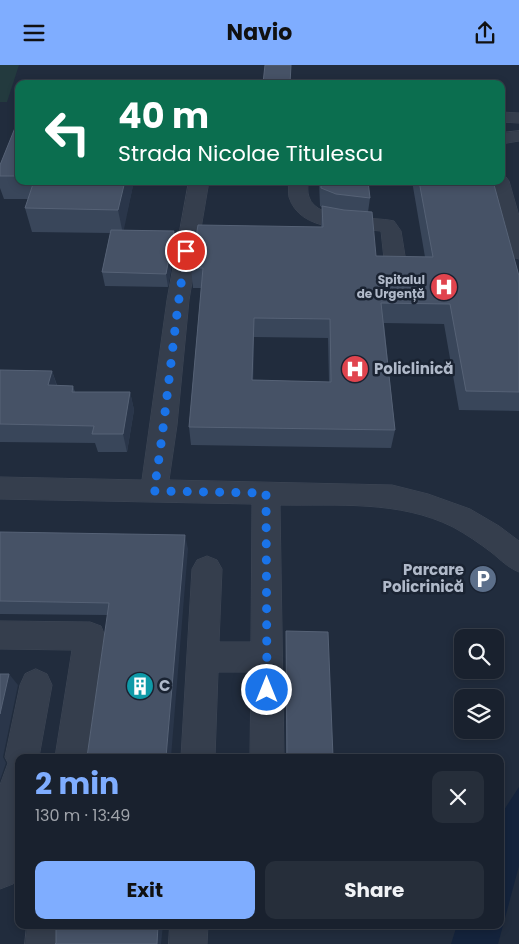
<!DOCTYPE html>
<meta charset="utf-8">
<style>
:root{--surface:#19212e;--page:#262e3a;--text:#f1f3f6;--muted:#9fa3aa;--line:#373e4a;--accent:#7fadff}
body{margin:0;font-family:Poppins,sans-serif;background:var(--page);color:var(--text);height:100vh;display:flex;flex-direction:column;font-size:19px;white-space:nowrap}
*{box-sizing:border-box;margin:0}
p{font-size:16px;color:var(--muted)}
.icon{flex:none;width:28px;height:28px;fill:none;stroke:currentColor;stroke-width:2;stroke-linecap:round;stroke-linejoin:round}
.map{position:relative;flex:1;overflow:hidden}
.side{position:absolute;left:15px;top:689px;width:489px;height:175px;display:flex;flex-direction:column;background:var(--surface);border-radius:10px;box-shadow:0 2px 8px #0003,0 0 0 1px var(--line)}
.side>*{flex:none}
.guide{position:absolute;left:15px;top:15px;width:490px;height:105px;border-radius:10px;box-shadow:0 2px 8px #0003,0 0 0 1px var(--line);background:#0b6e4f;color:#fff;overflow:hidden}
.tools{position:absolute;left:454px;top:564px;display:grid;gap:10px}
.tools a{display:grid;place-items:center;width:50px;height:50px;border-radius:10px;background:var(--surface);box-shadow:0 2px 8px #0003,0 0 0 1px var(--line);font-size:25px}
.pin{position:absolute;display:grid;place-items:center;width:42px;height:42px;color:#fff;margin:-21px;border:2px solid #fff;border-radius:50%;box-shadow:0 1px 5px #0007}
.me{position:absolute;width:55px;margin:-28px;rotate:0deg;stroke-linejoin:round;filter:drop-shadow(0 0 4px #0008)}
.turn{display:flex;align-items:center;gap:18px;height:105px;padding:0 20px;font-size:22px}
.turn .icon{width:65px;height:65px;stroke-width:2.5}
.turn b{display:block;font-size:35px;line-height:42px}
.round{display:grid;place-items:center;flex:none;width:52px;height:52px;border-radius:10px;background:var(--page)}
.overview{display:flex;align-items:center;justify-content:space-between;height:85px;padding:0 20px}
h1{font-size:30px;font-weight:700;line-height:38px;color:var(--accent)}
.button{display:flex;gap:10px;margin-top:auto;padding:10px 20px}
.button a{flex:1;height:58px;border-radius:10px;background:var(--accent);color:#111;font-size:20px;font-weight:700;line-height:58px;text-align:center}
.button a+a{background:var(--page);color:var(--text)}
header{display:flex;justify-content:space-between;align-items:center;height:65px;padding:0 20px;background:var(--accent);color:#111;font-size:22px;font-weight:700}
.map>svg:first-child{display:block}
.green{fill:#233a3e}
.water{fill:#14233c}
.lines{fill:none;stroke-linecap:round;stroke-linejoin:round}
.minor-casing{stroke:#3e4756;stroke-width:1}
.minor{fill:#353e4d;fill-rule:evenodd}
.wall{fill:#39465a;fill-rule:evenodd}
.shaded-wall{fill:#2a364a}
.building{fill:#465266;stroke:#566276;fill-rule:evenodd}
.route{stroke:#1a73e8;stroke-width:9;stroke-dasharray:0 16.2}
.labels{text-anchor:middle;stroke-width:5;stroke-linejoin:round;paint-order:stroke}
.far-poi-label{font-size:12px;font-weight:bold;fill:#b0b9c9;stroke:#1a2332;text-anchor:end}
.poi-label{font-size:15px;font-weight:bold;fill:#b0b9c9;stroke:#1a2332;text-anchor:start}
</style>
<header><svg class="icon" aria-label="menu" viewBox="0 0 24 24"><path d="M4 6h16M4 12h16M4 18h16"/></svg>Navio<svg class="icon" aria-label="share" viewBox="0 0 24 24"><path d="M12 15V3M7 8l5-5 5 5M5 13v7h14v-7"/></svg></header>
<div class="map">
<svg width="519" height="879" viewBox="0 0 519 879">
<rect width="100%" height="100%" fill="#212c3d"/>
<!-- green -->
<path class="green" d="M 0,0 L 19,0 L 7,37 L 0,37 Z"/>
<!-- water -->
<path class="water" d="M 519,722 L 519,801 L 498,879 L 451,879 L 457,860 L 500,860 L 500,751 Z"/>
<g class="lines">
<!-- minor casing -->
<g class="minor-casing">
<g id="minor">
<path d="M 501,47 L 519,48 L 519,58 L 501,57 Z"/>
<path d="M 519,66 L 519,76 L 501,79 L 501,68 Z"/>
<path d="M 501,111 L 506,112 L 509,116 L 519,151 L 519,194 L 512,192 L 508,187 L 489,116 L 501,116 Z"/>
<path d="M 189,116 L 209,116 L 189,235 L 177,360 L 169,415 L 392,420 L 428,429 L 470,444 L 499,461 L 519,476 L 519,507 C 507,502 501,495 491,487 C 479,478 466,469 453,462 C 399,435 338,441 280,440 L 284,692 L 250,692 L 251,607 L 218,607 L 215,692 L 181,692 L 192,504 L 197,495 L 207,491 L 217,495 L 222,504 L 219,577 L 251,577 L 252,439 L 0,434 L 0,412 L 142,415 L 167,235 Z"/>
<path d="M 288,116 L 308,116 C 308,121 307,127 309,132 C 317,157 373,151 394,156 L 401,166 L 407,203 L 404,208 L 396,210 L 388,208 L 385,203 L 381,166 C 352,163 300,168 289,132 C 288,127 289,121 288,116 Z"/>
<path d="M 0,556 L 90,557 L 101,561 L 105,571 L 89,692 L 55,692 L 72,585 L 0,584 Z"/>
<path d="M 36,604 L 47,609 L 52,620 L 39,692 L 19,692 L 19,804 L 13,819 L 0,824 L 0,720 L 8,698 L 5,692 L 20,620 L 25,609 Z"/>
<path d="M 27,860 L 65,860 L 63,879 L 25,879 Z"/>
<path d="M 170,860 L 208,860 L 207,879 L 169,879 Z"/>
</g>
</g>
<!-- minor -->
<use href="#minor" class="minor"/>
</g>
<!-- wall -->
<g class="wall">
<path d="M 19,53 L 19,116 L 134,116 L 123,165 L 174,166 L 175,180 L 168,222 L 105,221 L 102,207 L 110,168 L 32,167 L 25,143 L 28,134 L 4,134 L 0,123 L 0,100 Z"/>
<path d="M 319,116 L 368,116 L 370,133 L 368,147 L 376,191 L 425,192 L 412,116 L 493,116 L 519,211 L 519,346 L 459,345 L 444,259 L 384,258 L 395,365 L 391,383 L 191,380 L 189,362 L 201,223 L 193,223 L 191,203 L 321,162 L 322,142 L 320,141 ZM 254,272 L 328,273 L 329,317 L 253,315 Z"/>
<path d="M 0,305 L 52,306 L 57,320 L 73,321 L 75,327 L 130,327 L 134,345 L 127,387 L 98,387 L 95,378 L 0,377 Z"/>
<path d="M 0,467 L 188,484 L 107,550 L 0,549 Z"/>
<path d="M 286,566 L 333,692 L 286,692 Z"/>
</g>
<!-- shaded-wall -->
<g class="shaded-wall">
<path d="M 125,116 L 134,116 L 123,169 L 118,145 Z"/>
<path d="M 174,166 L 175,180 L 168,222 L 166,209 Z"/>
<path d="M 254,253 L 254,272 L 253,334 L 252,315 Z"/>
<path d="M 52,306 L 58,325 L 48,320 Z"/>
<path d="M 130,327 L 134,345 L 127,387 L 123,369 Z"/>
<path d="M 185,470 L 188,484 L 171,692 L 166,692 Z"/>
<path d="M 9,609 L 18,620 L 3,692 L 6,698 L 0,715 L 0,649 Z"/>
<path d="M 158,860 L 163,860 L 161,879 L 157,879 Z"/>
</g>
<!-- building -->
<g class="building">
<path d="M 265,0 L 291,0 L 290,19 L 263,18 Z"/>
<path d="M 19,53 L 19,111 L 0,111 L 0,100 Z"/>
<path d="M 34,116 L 125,116 L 118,145 L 25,143 Z"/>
<path d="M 321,116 L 368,116 L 370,133 L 336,129 L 321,123 Z"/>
<path d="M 419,116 L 493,116 L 519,211 L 519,327 L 466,326 L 450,239 L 381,238 L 395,365 L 189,362 L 203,203 L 191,203 L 198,160 L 323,162 L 322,141 L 344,145 L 372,147 L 376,191 L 433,192 ZM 254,253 L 330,254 L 331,317 L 252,315 Z"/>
<path d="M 111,165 L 174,166 L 166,209 L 102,207 Z"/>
<path d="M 0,305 L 52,306 L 48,320 L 73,321 L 72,327 L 130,327 L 123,369 L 92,369 L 94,361 L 0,359 Z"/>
<path d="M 0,467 L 185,470 L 166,692 L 87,692 L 109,538 L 0,536 Z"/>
<path d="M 286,566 L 328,567 L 333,692 L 287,692 Z"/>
<path d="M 0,609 L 9,609 L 0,649 Z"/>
<path d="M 56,860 L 158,860 L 157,879 L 55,879 L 56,878 Z"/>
</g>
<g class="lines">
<!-- route -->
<path class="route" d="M 186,186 C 173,266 167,346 154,426 L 266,428 L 267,625"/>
</g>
<!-- icons -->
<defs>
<g id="hospital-disc" transform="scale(1.4375)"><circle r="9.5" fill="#e0444e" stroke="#1a2332"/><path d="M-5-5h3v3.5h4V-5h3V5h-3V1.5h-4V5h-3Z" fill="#fff"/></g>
<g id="parking-disc" transform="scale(1.4375)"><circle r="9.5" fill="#5c6f8a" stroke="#1a2332"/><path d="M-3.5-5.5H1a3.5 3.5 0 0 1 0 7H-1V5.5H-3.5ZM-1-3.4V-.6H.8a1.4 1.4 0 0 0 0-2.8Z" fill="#fff"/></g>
<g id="building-disc" transform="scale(1.4375)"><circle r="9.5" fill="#0f9aa8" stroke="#1a2332"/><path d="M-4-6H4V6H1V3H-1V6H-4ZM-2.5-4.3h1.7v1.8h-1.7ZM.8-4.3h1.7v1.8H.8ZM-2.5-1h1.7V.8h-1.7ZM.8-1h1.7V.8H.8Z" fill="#fff"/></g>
</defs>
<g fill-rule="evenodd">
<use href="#hospital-disc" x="444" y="222"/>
<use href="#hospital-disc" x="355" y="304"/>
<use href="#parking-disc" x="483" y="514"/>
<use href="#building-disc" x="140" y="621"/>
</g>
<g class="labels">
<!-- far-poi labels -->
<g class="far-poi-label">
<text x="425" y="219">Spitalul<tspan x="425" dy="14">de Urgență</tspan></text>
</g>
<!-- poi labels -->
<g class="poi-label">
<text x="374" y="309">Policlinică</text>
<text x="464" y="510" text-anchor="end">Parcare<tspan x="464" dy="17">Policrinică</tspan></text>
<text x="159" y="626">C</text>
</g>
</g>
</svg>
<div class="tools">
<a><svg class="icon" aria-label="search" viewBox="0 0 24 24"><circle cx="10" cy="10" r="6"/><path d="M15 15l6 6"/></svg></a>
<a><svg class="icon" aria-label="layers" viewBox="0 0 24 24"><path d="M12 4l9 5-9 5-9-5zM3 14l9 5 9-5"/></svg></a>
</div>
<div class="pin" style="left:186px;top:186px;background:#d93025"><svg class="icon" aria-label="arrive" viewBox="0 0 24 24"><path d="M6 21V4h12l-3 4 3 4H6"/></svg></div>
<svg class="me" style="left:267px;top:625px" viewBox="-20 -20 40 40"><circle r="17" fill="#1a73e8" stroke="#fff" stroke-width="3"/><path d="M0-11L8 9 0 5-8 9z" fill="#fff"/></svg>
<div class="guide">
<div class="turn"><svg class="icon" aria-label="left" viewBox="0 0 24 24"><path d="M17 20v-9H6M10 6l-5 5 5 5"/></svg><div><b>40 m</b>Strada Nicolae Titulescu</div></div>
</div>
<section class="side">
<div class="overview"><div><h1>2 min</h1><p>130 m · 13:49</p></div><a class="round"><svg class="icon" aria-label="close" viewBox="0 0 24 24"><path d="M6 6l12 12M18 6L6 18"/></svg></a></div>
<div class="button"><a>Exit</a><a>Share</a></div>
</section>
</div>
